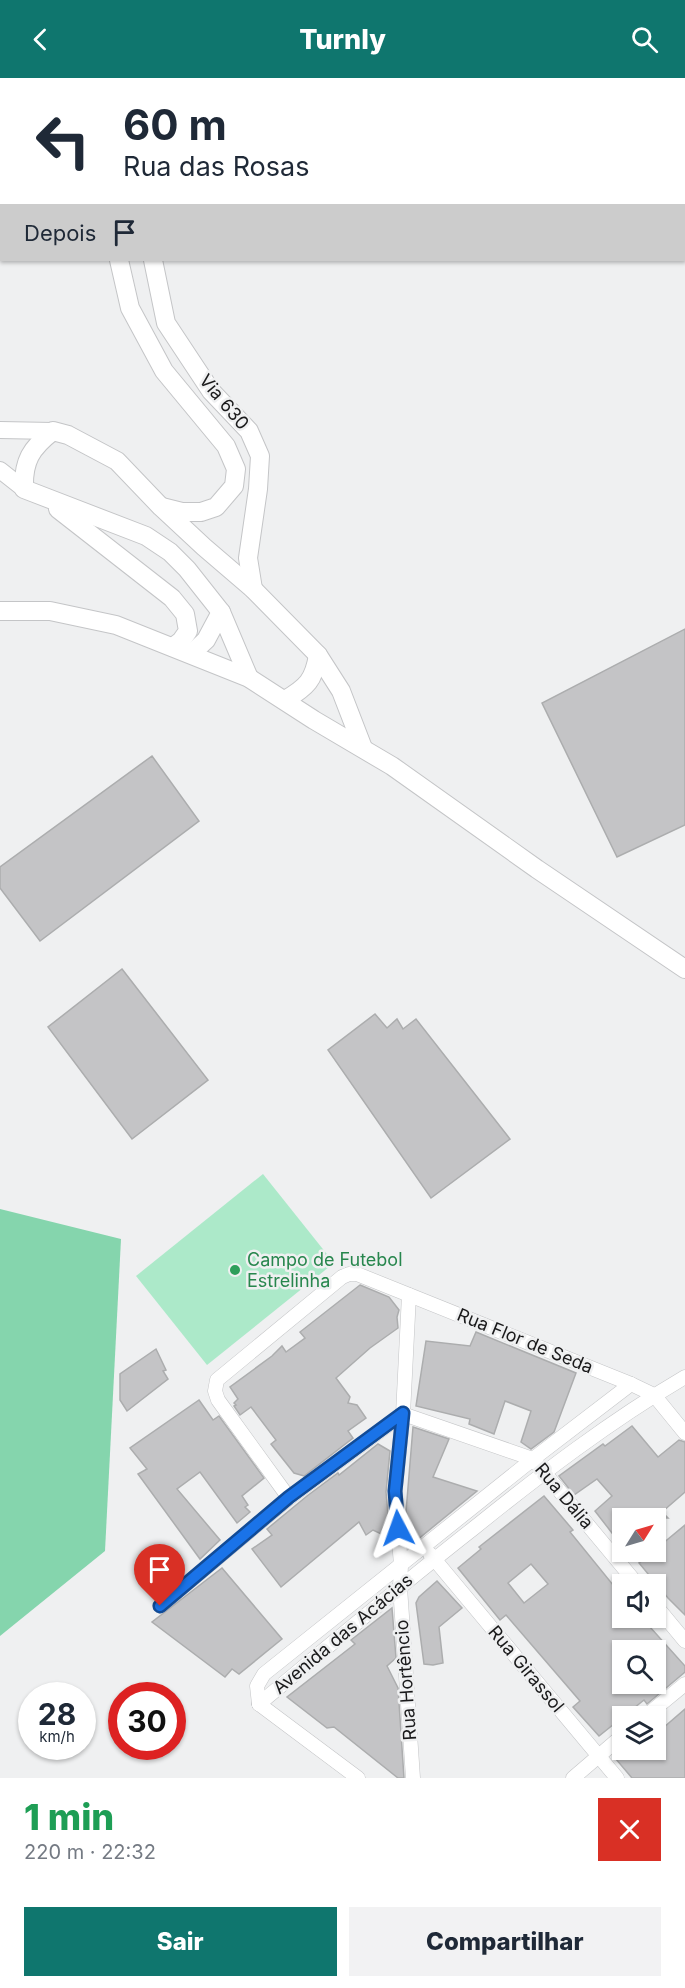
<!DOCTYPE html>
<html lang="pt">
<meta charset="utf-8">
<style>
:root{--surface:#fff;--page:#f2f2f3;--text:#1f2937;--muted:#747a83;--accent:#0f766e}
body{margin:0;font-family:Inter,sans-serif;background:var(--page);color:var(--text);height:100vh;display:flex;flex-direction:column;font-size:22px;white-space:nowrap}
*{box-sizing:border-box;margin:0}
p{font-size:20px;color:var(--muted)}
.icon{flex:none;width:33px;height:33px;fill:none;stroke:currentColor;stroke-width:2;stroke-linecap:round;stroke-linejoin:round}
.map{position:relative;height:1700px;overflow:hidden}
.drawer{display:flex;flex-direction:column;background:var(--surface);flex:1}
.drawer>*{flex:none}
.top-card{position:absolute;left:0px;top:0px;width:686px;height:183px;box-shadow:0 2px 4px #0004;background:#fff;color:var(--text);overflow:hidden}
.needle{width:39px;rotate:53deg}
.controls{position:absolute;left:612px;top:1430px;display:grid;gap:12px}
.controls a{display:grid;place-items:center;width:54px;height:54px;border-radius:0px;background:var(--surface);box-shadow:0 2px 4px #0004;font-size:30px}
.speed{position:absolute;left:18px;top:1604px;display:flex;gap:12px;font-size:30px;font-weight:700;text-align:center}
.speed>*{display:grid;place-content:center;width:78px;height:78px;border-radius:50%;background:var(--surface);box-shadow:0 2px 4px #0004;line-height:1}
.speed small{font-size:15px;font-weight:400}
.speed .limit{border:9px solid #d22;background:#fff;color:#111}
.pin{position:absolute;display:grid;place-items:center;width:51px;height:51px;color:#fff;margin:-62px -26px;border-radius:50% 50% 50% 0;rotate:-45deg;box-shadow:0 0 6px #0007}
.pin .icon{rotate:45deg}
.me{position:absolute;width:66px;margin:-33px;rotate:356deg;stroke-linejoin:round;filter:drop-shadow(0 0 4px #0008)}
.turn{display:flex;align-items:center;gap:21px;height:126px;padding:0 24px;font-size:27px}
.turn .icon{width:78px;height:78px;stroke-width:2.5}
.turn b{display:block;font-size:42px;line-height:51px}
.then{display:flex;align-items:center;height:57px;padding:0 24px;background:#0003;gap:12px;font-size:22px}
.round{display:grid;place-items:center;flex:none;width:63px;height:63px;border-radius:0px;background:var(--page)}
.overview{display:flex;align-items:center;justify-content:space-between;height:102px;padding:0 24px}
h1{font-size:36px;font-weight:800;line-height:45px;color:#1e9e55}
.primary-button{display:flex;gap:12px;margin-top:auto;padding:12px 24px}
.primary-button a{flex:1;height:69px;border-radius:0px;background:var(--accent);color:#fff;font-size:24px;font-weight:800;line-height:69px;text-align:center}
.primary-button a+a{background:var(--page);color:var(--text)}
header{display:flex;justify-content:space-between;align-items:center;height:78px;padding:0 24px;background:var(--accent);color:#fff;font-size:27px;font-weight:800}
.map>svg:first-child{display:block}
.green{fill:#ace9c9}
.forest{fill:#85d5ad}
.building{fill:#c4c4c6;stroke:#acadae;stroke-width:1.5;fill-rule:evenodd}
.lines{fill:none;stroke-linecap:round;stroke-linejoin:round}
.minor-casing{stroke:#c4c5c7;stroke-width:15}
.tertiary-casing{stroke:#c4c5c7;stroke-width:18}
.secondary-casing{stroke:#c4c5c7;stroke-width:20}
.minor{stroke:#fff;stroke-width:14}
.tertiary{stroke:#fff;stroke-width:16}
.secondary{stroke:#fff;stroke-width:18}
.route-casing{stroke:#114b97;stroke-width:15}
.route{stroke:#1a73e8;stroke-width:10}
.leisure-dot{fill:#2e9e5b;stroke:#eff0f1;stroke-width:2}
.labels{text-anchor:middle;stroke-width:5;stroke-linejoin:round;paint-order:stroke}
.street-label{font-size:18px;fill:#1a1a1b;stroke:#eff0f1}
.leisure-label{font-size:18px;fill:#27864d;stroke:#eff0f1;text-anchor:start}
</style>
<header><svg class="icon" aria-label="back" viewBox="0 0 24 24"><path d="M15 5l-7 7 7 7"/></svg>Turnly<svg class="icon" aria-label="search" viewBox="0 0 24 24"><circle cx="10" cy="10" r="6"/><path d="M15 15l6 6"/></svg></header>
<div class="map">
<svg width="685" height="1700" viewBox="0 0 685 1700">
<rect width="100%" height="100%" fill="#eff0f1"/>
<!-- green -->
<path class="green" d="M 263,1096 L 334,1185 L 207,1287 L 136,1198 Z"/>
<!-- forest -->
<path class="forest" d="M 0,1131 L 121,1161 L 105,1473 L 0,1558 Z"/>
<!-- building -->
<g class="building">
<path d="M 685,551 L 685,747 L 617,779 L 542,625 Z"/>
<path d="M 152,678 L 199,743 L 40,863 L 0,810 L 0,789 Z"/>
<path d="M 122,891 L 208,1002 L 132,1061 L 48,949 Z"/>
<path d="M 375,936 L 387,950 L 397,941 L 403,951 L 416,941 L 510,1061 L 431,1120 L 328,972 Z"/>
<path d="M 360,1207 L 389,1219 L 399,1232 L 397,1239 L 398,1250 L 370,1270 L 336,1300 L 350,1319 L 348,1325 L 357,1327 L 366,1340 L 348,1353 L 353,1360 L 304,1398 L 294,1395 L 271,1366 L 276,1362 L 251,1329 L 240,1337 L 234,1328 L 236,1327 L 234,1325 L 238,1321 L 230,1309 L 272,1278 L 282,1268 L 286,1274 L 305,1260 L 300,1254 Z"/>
<path d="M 476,1254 L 576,1295 L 554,1354 L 531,1371 L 521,1364 L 531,1333 L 505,1323 L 494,1356 L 469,1346 L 470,1341 L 416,1328 L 426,1263 L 470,1268 Z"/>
<path d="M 156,1271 L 166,1292 L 163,1293 L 168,1301 L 127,1333 L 120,1322 L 120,1296 Z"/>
<path d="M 199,1322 L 213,1342 L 219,1338 L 264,1400 L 242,1418 L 248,1427 L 245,1429 L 250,1434 L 237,1445 L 200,1394 L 177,1411 L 220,1462 L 200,1481 L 138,1396 L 147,1391 L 130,1370 Z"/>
<path d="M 632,1348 L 658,1379 L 679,1362 L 685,1364 L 685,1414 L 662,1434 L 668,1440 L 622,1440 L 622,1468 L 595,1433 L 612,1418 L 597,1401 L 574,1417 L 559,1398 L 603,1366 L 605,1368 Z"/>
<path d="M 413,1349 L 449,1361 L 433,1399 L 477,1413 L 417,1462 L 408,1457 L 406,1434 Z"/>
<path d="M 378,1366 L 390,1373 L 386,1414 L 390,1460 L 373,1452 L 366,1457 L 359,1444 L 281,1509 L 252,1471 L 272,1457 L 267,1451 L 307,1418 L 338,1395 L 339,1397 Z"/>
<path d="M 544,1418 L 573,1452 L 570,1454 L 622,1518 L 622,1539 L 641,1539 L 685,1588 L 685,1594 L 647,1626 L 644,1622 L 599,1658 L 573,1629 L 580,1623 L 506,1537 L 500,1542 L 458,1490 L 481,1471 L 479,1469 ZM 531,1486 L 548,1506 L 524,1525 L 508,1505 ZM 622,1572 L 656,1572 L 656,1605 L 622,1605 Z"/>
<path d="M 685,1447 L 685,1537 L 668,1520 L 639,1485 L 656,1473 L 656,1471 Z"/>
<path d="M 222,1490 L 282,1561 L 239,1596 L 232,1591 L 225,1599 L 152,1544 Z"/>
<path d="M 437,1503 L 462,1530 L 439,1549 L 443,1585 L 433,1587 L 424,1586 L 416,1525 L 419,1519 Z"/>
<path d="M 392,1530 L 396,1580 L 387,1588 L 398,1610 L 404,1700 L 398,1700 L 334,1649 L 327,1650 L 287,1619 L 355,1566 L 351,1562 Z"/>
<path d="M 685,1631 L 685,1700 L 632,1700 L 615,1680 L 628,1671 L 656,1671 L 656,1656 Z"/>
</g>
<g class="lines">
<!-- minor casing -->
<g class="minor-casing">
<g id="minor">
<path d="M 409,1217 L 403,1336 L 395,1413 L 401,1487 L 400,1509 L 413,1700"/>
<path d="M 289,1420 L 218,1322 L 215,1313 L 217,1302 L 342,1199 L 349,1196 L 357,1196 L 631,1306 L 654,1317 L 685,1355"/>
<path d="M 430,1476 L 617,1700"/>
<path d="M 160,1528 L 289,1420 L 403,1336 L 533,1381 L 637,1506"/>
<path d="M 656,1528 L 685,1563"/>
<path d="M 259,1626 C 330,1567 401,1507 474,1450 C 541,1396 610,1343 685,1299"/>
<path d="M 259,1626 L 257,1608 L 264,1596 L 533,1381 L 631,1306"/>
<path d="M 259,1626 L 358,1700"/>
<path d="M 646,1638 L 685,1606"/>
<path d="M 573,1700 L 622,1658"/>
</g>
</g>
<!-- tertiary casing -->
<g class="tertiary-casing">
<g id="tertiary">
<path d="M 0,352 L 53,353"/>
<path d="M 0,392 L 24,411"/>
</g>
</g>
<!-- secondary casing -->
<g class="secondary-casing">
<g id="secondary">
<path d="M 138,2 L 139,0"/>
<path d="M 173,2 L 173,0"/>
<path d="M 119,182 L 130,230 L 164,293 L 226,368 L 236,391 L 234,408 L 216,429 L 201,434 L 182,434 L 162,429"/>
<path d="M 153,182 L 166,245 L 211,313 L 249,353 L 260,378 L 258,411 L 248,480 L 253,511"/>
<path d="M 58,431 L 172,520 L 185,536 L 188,553 L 181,563 L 173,569"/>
<path d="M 0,533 L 50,533 L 116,547 L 249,600 L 314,642 L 392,688 L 537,791 L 685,891"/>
<path d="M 191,576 L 206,562 L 221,534"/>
<path d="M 249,600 L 221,534 L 187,491 L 170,474 L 146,458 L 24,411 C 23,383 31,370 53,353 L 68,357 L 117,383 L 161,429 L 204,469 L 253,511 L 318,577 L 341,613 L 363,670"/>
<path d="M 285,622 C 307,609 314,602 318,577"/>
</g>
</g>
<!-- minor -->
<use href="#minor" class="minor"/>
<!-- tertiary -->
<use href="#tertiary" class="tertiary"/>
<!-- secondary -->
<use href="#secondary" class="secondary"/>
</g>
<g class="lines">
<!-- route casing -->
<g class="route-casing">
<path id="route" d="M 160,1528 L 289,1419 L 403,1335 L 395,1413 L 398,1450"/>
</g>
<!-- route -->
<use href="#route" class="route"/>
</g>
<!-- markers -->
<circle class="leisure-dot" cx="235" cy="1192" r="6"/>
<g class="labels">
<!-- street labels -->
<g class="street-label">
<text transform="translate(224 324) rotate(50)" y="6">Via 630</text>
<text transform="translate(525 1263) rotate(22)" y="6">Rua Flor de Seda</text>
<text transform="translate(564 1418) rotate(50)" y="6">Rua Dália</text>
<text transform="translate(343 1556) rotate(-40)" y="6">Avenida das Acácias</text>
<text transform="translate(526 1591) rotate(50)" y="6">Rua Girassol</text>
<text transform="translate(406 1602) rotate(-94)" y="6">Rua Hortêncio</text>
</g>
<!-- leisure labels -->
<g class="leisure-label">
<text x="247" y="1188">Campo de Futebol<tspan x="247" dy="21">Estrelinha</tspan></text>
</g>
</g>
</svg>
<div class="controls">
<a><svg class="needle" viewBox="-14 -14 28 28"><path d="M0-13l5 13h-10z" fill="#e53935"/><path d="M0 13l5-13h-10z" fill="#747a83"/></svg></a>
<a><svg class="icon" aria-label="sound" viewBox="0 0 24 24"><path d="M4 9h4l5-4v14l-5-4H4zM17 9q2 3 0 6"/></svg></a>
<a><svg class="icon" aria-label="search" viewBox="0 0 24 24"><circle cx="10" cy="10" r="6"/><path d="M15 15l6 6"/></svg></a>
<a><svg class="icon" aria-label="layers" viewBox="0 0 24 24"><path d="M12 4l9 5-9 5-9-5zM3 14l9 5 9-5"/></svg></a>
</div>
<div class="speed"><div>28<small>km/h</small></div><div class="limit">30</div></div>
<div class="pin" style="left:160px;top:1528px;background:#d93025"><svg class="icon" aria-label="arrive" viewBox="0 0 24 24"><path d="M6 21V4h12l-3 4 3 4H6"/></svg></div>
<svg class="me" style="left:398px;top:1450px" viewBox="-20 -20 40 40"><path d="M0-17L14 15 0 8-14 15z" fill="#1a73e8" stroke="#fff" stroke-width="4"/></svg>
<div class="top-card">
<div class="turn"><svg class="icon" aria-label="left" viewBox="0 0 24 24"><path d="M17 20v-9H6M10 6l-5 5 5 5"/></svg><div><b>60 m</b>Rua das Rosas</div></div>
<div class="then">Depois<svg class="icon" aria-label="arrive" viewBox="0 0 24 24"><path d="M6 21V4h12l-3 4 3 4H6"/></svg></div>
</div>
</div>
<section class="drawer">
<div class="overview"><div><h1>1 min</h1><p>220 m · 22:32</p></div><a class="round" style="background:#d93025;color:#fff"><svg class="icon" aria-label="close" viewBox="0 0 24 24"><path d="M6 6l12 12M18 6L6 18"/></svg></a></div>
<div class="primary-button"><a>Sair</a><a>Compartilhar</a></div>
</section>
